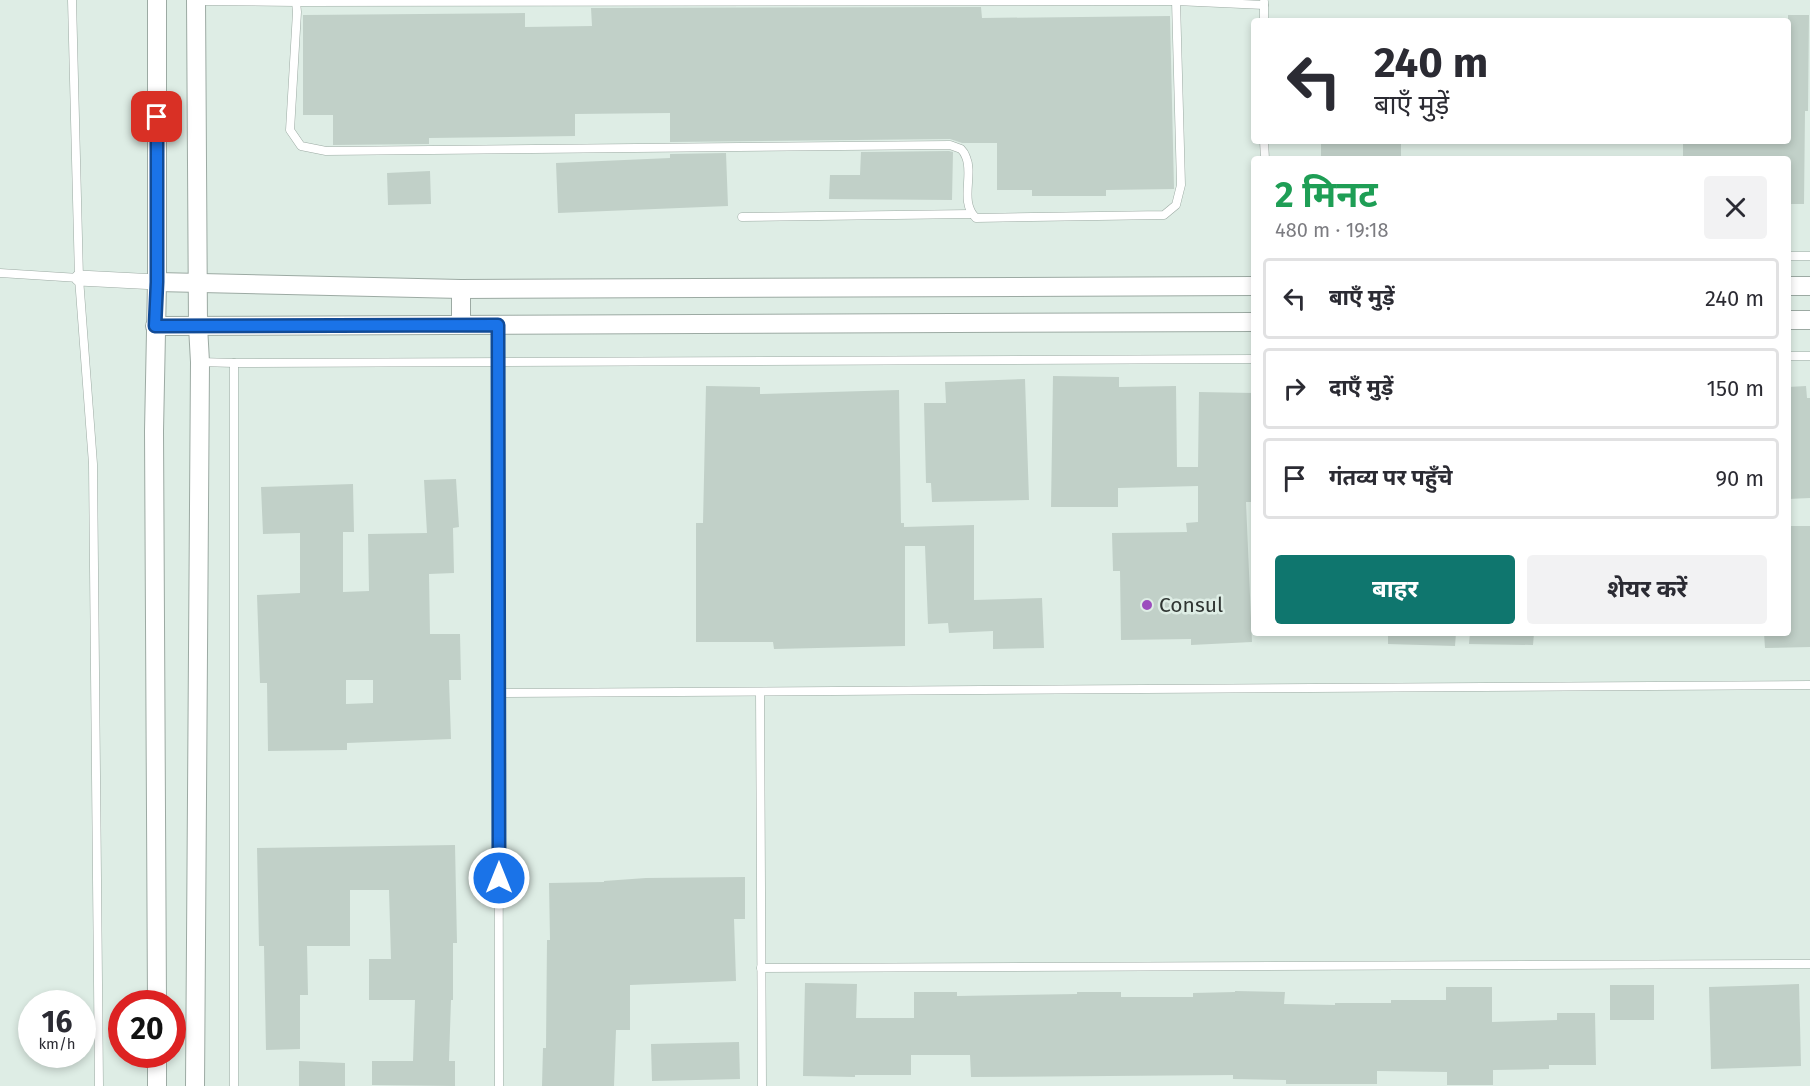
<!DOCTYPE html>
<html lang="hi">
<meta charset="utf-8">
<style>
:root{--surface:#fff;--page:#f2f2f3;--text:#2b2b33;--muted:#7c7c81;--line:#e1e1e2;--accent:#0f766e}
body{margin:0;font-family:"Fira Sans","Noto Sans Devanagari",sans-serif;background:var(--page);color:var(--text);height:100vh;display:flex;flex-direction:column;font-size:22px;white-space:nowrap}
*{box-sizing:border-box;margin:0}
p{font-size:20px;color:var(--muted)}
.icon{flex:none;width:33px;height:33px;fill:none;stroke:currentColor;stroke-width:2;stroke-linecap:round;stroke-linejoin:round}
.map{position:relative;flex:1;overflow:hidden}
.details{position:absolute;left:1251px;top:156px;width:540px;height:480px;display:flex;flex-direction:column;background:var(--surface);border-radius:6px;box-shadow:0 3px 9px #0003}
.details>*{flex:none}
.hud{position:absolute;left:1251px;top:18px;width:540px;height:126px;border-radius:6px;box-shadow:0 3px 9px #0003;background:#fff;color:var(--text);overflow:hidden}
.speed{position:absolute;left:18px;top:990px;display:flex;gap:12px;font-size:30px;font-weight:700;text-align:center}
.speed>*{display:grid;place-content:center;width:78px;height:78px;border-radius:50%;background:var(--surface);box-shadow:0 3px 9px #0003;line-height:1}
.speed small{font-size:15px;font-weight:400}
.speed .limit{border:9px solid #d22;background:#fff;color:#111}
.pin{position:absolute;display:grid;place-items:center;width:51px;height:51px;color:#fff;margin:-26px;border-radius:12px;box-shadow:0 3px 9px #0006}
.me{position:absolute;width:66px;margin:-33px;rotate:0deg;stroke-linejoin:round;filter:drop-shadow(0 0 4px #0008)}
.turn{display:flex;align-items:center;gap:21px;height:126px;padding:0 24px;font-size:27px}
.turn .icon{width:78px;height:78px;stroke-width:2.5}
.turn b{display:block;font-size:42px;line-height:51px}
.round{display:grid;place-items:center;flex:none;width:63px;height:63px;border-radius:6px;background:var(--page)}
.head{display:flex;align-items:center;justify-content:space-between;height:102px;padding:0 24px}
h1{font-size:36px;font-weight:700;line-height:45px;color:#1e9e55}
.primary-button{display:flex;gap:12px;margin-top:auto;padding:12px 24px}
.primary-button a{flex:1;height:69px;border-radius:6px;background:var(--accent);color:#fff;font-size:24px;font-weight:700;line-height:69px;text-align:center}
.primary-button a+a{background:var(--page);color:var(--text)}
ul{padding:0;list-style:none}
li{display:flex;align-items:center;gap:18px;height:81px;margin:0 12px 9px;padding:0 12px;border:3px solid var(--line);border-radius:6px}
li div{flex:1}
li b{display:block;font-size:22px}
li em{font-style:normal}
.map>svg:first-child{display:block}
.building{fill:#c1d0c8;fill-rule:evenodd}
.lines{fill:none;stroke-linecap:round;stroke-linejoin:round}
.service-casing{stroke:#9caaa3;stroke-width:9}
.minor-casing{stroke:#9caaa3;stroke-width:16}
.tertiary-casing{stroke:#9caaa3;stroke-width:20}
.service{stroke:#fff;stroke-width:8}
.minor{stroke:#fff;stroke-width:15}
.tertiary{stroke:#fff;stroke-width:18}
.route-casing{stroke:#114b97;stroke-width:15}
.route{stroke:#1a73e8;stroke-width:10}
.poi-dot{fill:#9c4dbe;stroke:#deede5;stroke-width:2}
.labels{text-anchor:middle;stroke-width:5;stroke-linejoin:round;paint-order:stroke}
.poi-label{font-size:21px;fill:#303633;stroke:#deede5;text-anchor:start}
</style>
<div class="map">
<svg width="1810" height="1086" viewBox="0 0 1810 1086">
<rect width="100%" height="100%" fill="#deede5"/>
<!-- building -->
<g class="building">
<path d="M 981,7 L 982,18 L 1170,16 L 1174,189 L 1106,190 L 1106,196 L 1032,196 L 1032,190 L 997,190 L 997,143 L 962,143 L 950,139 L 670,142 L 670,113 L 575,114 L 575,136 L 429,138 L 429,144 L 333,145 L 333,115 L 303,115 L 303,15 L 525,13 L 525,27 L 592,26 L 591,8 Z"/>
<path d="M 1788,15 L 1809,15 L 1808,111 L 1805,111 L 1804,204 L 1788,204 L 1788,159 L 1683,159 L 1683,141 L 1788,141 Z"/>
<rect x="1321" y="141" width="80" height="18"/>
<path d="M 949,151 L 953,152 L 952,200 L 829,199 L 830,175 L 860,175 L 861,152 Z"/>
<path d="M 726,153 L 728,206 L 558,213 L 556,163 L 670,158 L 670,154 Z"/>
<path d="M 430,171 L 431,204 L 388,205 L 387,173 Z"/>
<path d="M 1053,376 L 1119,377 L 1119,387 L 1176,386 L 1177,467 L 1198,467 L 1199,392 L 1254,393 L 1254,502 L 1246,502 L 1252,642 L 1191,645 L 1191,639 L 1121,640 L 1120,571 L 1113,571 L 1112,533 L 1187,532 L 1186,523 L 1198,522 L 1198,486 L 1118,488 L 1118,507 L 1051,507 Z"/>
<path d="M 1025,379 L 1029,500 L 932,502 L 931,483 L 926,483 L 924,403 L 946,403 L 945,382 Z"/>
<path d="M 706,386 L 760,387 L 760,394 L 899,390 L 901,523 L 904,523 L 904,527 L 974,525 L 974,600 L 1042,598 L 1044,648 L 993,649 L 993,631 L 949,633 L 948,623 L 928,624 L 925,546 L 905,546 L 905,646 L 774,649 L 773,642 L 696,642 L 696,523 L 703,523 Z"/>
<path d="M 1806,386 L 1807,398 L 1810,398 L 1810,498 L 1788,499 L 1788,387 Z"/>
<path d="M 456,479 L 459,527 L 453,528 L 454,573 L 429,574 L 430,634 L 460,634 L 461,680 L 449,680 L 451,739 L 347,743 L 347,750 L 268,751 L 267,683 L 260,683 L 257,595 L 300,593 L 300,533 L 263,534 L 261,487 L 353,484 L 354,532 L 343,532 L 343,592 L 369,591 L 368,534 L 427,533 L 424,480 ZM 346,680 L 373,680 L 373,703 L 346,704 Z"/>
<path d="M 1788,526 L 1810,526 L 1810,647 L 1765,648 L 1764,633 L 1788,633 Z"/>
<path d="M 1388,633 L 1456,633 L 1455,646 L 1388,644 Z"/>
<path d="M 1470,633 L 1534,633 L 1533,645 L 1469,644 Z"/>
<path d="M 455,845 L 457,943 L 453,943 L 453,1000 L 451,1000 L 449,1061 L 455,1061 L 455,1086 L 372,1085 L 372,1061 L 413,1061 L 415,1000 L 369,1000 L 369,959 L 391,959 L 389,890 L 350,890 L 350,946 L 307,946 L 308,995 L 300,995 L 300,1049 L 266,1050 L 264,946 L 259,946 L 257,848 Z"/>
<path d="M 745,877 L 745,919 L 734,919 L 736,981 L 630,985 L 630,1030 L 616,1030 L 614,1086 L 542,1086 L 543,1048 L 546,1048 L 547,940 L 550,940 L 549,883 L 604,882 L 604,881 L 646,878 Z"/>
<path d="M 805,983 L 857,984 L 856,1018 L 914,1018 L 914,992 L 957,992 L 957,996 L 1077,994 L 1077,992 L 1121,992 L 1121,997 L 1193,997 L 1193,993 L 1235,992 L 1235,991 L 1285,992 L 1284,1004 L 1335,1005 L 1335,1003 L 1391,1003 L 1391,1000 L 1446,1000 L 1446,987 L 1492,987 L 1492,1022 L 1557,1020 L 1557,1013 L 1595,1013 L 1596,1065 L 1549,1065 L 1549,1069 L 1493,1070 L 1493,1085 L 1447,1085 L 1447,1072 L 1377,1071 L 1377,1084 L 1286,1084 L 1286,1080 L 1233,1079 L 1233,1075 L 971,1077 L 970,1055 L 911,1055 L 911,1075 L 855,1075 L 855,1077 L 803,1076 Z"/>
<path d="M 1799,984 L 1801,1066 L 1711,1069 L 1709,987 Z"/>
<rect x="1610" y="985" width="44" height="35"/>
<path d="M 739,1042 L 740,1079 L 652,1081 L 651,1044 Z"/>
<path d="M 299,1061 L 345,1063 L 345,1086 L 299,1086 Z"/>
</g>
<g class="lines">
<!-- service casing -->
<g class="service-casing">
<g id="service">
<path d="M 72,0 L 79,278 L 93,464 L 99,1086"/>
<path d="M 197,1 L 296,2 L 297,12 L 290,130 L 301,146 L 326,151 L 950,145 L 961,149 C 963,151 965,154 966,157 C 974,175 959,202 976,218 L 1164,215 L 1176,205 L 1181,185 L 1176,1 L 1264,5"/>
<path d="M 296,2 L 1176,1"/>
<path d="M 1264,2 L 1264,21"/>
<path d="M 1264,141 L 1265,159"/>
<path d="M 742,217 L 971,214"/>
<path d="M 1788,256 L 1810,256"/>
<path d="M 0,273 L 79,278"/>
<path d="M 498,326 L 499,1086"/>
<path d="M 1788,356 L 1810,356"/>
<path d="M 200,362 L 234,363 L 1254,359"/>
<path d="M 760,692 L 762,1086"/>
<path d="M 499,693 L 1810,685"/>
<path d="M 761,968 L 1810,964"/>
<path d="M 234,1086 L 234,363"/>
</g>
</g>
<!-- minor casing -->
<g class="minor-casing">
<path id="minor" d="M 79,278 L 157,282"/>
</g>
<!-- tertiary casing -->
<g class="tertiary-casing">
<g id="tertiary">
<path d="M 157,282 L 461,289 L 1254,286"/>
<path d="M 1788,286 L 1810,286"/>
<path d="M 461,289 L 461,325"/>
<path d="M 1788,320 L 1810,320"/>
<path d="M 155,326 L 1254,322"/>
<path d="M 157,1004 L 154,431 L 157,282 L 157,0"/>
<path d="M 157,1054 L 157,1086"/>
<path d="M 195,1086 L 200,362 L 198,326 L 196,0"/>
</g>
</g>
<!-- service -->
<use href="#service" class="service"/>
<!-- minor -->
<use href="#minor" class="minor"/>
<!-- tertiary -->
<use href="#tertiary" class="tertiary"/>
</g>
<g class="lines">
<!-- route casing -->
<g class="route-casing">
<path id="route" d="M 157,117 L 157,282 L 155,326 L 498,325 L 499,878"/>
</g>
<!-- route -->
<use href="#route" class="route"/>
</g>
<!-- markers -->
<circle class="poi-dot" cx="1147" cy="605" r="6"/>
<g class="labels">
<!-- poi labels -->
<g class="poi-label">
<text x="1159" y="612">Consul</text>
</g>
</g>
</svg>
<div class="speed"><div>16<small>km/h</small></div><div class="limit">20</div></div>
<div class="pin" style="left:157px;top:117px;background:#d93025"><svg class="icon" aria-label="arrive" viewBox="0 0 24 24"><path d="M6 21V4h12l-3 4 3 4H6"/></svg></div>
<svg class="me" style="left:499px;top:878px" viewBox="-20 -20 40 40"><circle r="17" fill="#1a73e8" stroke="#fff" stroke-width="3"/><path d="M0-11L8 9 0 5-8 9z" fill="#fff"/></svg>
<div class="hud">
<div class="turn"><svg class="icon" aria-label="left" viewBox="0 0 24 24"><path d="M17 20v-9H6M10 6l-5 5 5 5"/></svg><div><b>240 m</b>बाएँ मुड़ें</div></div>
</div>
<section class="details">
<div class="head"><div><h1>2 मिनट</h1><p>480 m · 19:18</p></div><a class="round"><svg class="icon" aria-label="close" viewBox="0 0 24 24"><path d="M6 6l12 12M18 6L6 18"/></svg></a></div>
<ul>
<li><svg class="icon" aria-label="left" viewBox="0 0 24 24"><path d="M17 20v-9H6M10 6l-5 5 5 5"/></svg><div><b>बाएँ मुड़ें</b></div><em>240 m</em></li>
<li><svg class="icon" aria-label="right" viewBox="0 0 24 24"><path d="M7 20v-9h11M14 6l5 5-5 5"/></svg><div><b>दाएँ मुड़ें</b></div><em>150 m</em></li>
<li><svg class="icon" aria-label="arrive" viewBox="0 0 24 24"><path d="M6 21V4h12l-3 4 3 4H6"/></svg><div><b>गंतव्य पर पहुँचे</b></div><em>90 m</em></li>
</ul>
<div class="primary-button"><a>बाहर</a><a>शेयर करें</a></div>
</section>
</div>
